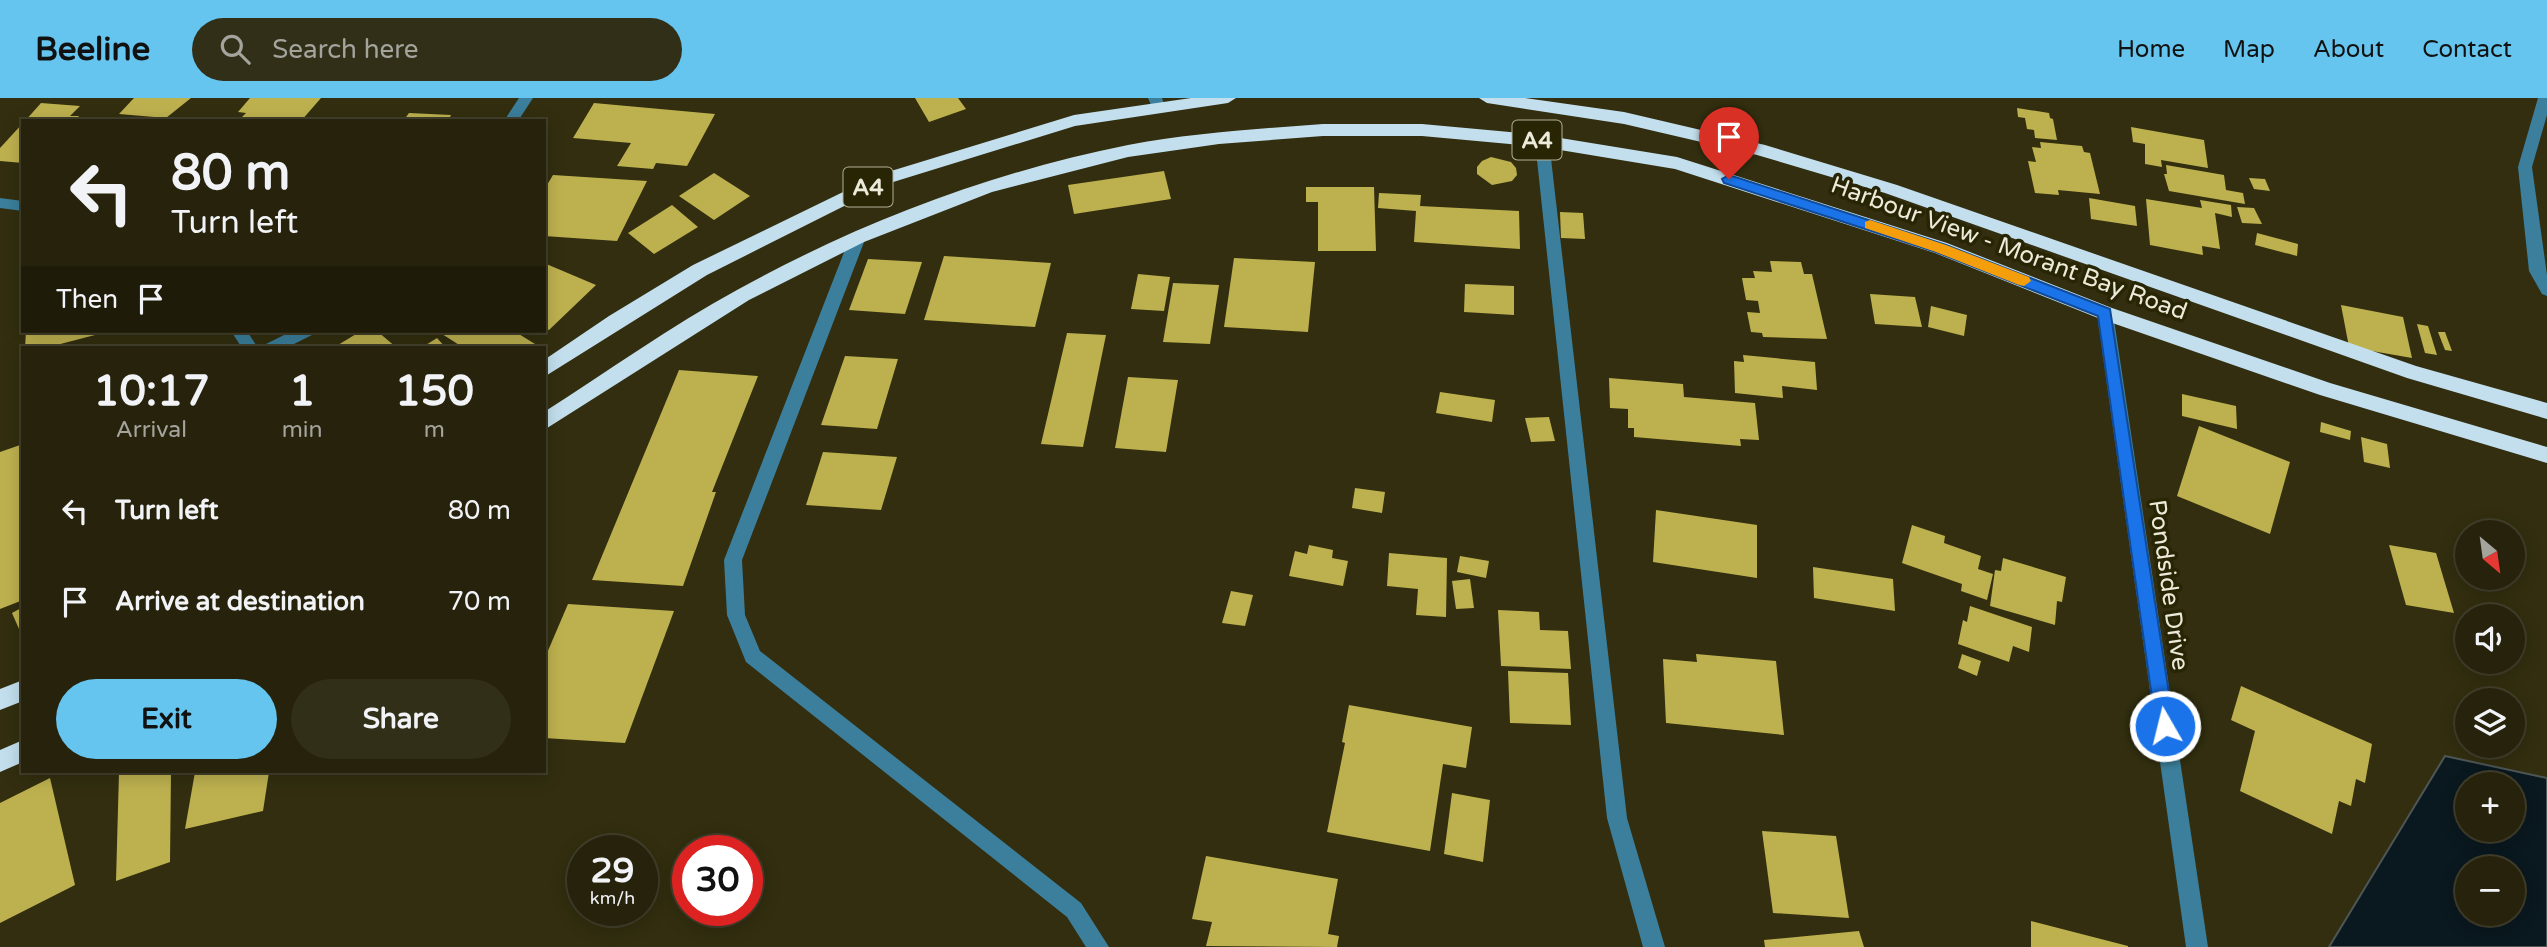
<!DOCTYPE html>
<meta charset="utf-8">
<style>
:root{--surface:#26220b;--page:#322f19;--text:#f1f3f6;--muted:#a4a49d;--line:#423f2c;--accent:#65c5ee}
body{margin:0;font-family:"Varela Round",sans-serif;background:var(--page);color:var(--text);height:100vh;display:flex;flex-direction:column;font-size:26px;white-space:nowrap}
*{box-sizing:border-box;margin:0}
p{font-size:23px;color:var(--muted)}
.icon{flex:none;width:38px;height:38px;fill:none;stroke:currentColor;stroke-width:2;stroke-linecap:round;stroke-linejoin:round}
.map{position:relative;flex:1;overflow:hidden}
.panel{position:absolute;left:21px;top:248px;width:525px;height:427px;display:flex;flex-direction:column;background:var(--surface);border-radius:0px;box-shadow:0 4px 18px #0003,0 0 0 2px var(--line)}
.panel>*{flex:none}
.banner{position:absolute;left:21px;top:21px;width:525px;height:214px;border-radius:0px;box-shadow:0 4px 18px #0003,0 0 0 2px var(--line);background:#26220b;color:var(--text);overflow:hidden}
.needle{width:46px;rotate:151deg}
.controls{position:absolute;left:2455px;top:422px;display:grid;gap:14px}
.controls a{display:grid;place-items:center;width:70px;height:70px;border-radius:50%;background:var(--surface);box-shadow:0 4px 18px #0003,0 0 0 2px var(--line);font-size:35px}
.speed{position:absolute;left:567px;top:737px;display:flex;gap:14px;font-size:35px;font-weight:700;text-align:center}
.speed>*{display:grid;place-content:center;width:91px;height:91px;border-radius:50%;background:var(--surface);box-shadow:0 4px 18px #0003,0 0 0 2px var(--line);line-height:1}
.speed small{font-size:18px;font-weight:400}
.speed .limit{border:10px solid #d22;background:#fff;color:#111}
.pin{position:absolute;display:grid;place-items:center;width:60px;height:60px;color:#fff;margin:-72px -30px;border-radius:50% 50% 50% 0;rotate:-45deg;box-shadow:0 0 7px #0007}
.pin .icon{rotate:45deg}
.me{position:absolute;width:77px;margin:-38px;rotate:352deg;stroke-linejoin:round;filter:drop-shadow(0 0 5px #0008)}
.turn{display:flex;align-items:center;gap:24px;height:147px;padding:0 35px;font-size:32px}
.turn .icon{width:91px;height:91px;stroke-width:2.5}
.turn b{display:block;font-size:49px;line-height:60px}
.then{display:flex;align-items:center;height:66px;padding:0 35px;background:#0003;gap:14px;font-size:26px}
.eta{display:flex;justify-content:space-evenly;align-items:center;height:119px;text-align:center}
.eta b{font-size:42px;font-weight:700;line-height:49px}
.button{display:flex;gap:14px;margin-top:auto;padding:14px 35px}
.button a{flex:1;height:80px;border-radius:42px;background:var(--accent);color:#111;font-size:28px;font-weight:700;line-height:80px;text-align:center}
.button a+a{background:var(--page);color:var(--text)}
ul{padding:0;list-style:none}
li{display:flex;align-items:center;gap:21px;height:91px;padding:0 35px}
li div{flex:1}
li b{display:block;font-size:26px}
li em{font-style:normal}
header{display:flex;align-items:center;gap:42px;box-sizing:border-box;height:98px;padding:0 35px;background:var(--accent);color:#111}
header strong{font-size:33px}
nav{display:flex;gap:38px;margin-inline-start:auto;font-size:24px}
.search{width:490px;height:63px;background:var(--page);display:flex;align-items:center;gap:18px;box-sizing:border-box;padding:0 24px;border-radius:38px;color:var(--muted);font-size:26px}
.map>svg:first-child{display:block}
.water{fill:#0a181f;stroke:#4e5756;stroke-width:2;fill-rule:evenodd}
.building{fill:#bdb14f}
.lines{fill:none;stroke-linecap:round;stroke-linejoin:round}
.minor{fill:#3b7f9c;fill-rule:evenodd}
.highway{fill:#c3dfed;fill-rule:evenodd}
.route{fill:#1a73e8;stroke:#114b97;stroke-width:2}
.slow{fill:#f59e0b}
.labels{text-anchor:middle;stroke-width:7;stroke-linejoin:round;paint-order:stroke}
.shield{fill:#282505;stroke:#b1af99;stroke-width:2}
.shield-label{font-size:23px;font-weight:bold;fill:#ecead8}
.street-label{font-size:24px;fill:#ecead8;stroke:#282505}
</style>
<header>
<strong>Beeline</strong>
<div class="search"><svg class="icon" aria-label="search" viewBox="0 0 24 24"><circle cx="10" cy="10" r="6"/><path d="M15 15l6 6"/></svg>Search here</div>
<nav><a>Home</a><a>Map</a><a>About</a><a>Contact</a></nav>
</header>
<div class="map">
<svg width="2547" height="849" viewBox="0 0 2547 849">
<rect width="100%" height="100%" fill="#322e0f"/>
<!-- water -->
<path class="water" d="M 2445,658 L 2547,680 L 2547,849 L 2329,849 ZM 2468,686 L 2513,686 L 2513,732 L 2468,732 ZM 2513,770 L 2513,816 L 2468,816 L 2468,770 Z"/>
<!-- building -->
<g class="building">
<path d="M 134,0 L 191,0 L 166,20 L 119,16 Z"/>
<path d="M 250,0 L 321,0 L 301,23 L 238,23 L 246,15 L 238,14 Z"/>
<path d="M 915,0 L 958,0 L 966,11 L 929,24 Z"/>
<path d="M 41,5 L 80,8 L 70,18 L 79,18 L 75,23 L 25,23 Z"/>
<path d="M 594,5 L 715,16 L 687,68 L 656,65 L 653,71 L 617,68 L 631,45 L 573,40 Z"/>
<path d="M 2017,10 L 2049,15 L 2050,20 L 2053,21 L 2057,42 L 2035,40 L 2034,32 L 2027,31 L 2025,20 L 2018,19 Z"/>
<path d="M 409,15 L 451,17 L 448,23 L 403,23 Z"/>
<path d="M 23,25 L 23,65 L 0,63 L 0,50 Z"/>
<path d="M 2131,29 L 2204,42 L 2208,70 L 2161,62 L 2162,69 L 2145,66 L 2145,46 L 2133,44 Z"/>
<path d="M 2040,44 L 2082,48 L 2084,54 L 2090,55 L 2100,96 L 2058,92 L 2059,97 L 2035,95 L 2028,63 L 2036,64 L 2032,49 L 2041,50 Z"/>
<path d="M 1491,59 L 1511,64 L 1516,70 L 1517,77 L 1512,83 L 1492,87 L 1477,76 L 1477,69 L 1482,63 Z"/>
<path d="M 2166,67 L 2224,77 L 2226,92 L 2243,95 L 2245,106 L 2169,93 L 2164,76 L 2167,76 Z"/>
<path d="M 1164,73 L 1171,101 L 1074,116 L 1068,87 Z"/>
<path d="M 714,75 L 750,98 L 714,122 L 679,98 Z"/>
<path d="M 553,77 L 647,83 L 617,143 L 544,138 L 544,92 Z"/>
<path d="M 2249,80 L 2265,81 L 2270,93 L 2254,91 Z"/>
<path d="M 1306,89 L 1374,89 L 1376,153 L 1318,153 L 1318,104 L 1306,104 Z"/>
<path d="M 1379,95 L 1421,97 L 1420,108 L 1519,113 L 1520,151 L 1414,144 L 1416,113 L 1378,110 Z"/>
<path d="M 2089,100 L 2135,108 L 2137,128 L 2091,121 Z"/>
<path d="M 2146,101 L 2202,110 L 2200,102 L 2231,107 L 2232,119 L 2215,115 L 2220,151 L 2202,148 L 2203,157 L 2150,147 Z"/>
<path d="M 672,107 L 698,129 L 654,156 L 628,135 Z"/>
<path d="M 2237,109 L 2254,110 L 2262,126 L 2242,125 Z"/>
<path d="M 1560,114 L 1583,115 L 1585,141 L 1561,140 Z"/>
<path d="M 2257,135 L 2298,146 L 2297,158 L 2255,147 Z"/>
<path d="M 944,158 L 1051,165 L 1035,229 L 924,222 Z"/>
<path d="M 1234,160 L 1315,164 L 1308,234 L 1224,229 Z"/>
<path d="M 868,161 L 922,164 L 905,216 L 849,212 Z"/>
<path d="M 1770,163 L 1801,164 L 1804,176 L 1812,176 L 1827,241 L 1763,239 L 1762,235 L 1751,234 L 1747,214 L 1760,215 L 1758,203 L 1746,202 L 1742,180 L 1755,180 L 1753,173 L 1772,174 Z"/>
<path d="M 544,165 L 596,187 L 549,232 L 544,230 Z"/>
<path d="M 1138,176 L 1170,179 L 1164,213 L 1131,211 Z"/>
<path d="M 1173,185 L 1219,187 L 1210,246 L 1163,244 Z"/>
<path d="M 1465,186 L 1514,188 L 1514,217 L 1464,214 Z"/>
<path d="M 1870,196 L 1915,199 L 1922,229 L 1875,226 Z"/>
<path d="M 2341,207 L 2403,219 L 2412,260 L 2349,249 Z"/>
<path d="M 1931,208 L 1967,217 L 1964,238 L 1928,229 Z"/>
<path d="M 2417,226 L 2428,228 L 2437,257 L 2425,255 Z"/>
<path d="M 26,233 L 95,233 L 95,237 L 45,250 L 25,250 Z"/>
<path d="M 361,233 L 377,233 L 397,250 L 333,250 Z"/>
<path d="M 447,233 L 514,233 L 535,246 L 529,250 L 464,250 L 442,236 Z"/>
<path d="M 2438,234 L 2445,234 L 2452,253 L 2445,252 Z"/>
<path d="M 1067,235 L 1106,237 L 1083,349 L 1041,346 Z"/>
<path d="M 437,240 L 446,250 L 421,250 Z"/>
<path d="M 1743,257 L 1815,264 L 1817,292 L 1782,288 L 1783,300 L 1735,295 L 1734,263 L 1744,264 Z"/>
<path d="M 845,258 L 898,261 L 877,331 L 821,327 Z"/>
<path d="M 679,272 L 758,278 L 712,394 L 716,394 L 683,488 L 592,482 Z"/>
<path d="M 1128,279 L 1178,282 L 1166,354 L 1115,350 Z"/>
<path d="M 1609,280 L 1683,286 L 1684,299 L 1755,305 L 1759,342 L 1740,341 L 1741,348 L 1634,339 L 1634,330 L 1628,330 L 1628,311 L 1610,310 Z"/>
<path d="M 1440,294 L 1495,302 L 1492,324 L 1436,315 Z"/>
<path d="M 2182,296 L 2236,308 L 2237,331 L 2182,318 Z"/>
<path d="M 1549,319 L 1555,343 L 1531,344 L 1525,320 Z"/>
<path d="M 2321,324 L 2351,333 L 2350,342 L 2320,334 Z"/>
<path d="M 2199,328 L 2290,364 L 2270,436 L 2177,398 Z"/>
<path d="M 2361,339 L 2387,346 L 2390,370 L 2364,364 Z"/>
<path d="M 23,346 L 23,502 L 0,511 L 0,354 Z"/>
<path d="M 823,354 L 897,359 L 881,412 L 806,407 Z"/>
<path d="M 1355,390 L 1385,394 L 1382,415 L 1352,410 Z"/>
<path d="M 1656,412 L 1757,427 L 1757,480 L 1653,464 Z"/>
<path d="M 1912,427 L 1945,438 L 1944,445 L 1981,458 L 1978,471 L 1993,476 L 1987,502 L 1961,493 L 1962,486 L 1902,465 Z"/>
<path d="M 1309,447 L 1333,452 L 1332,460 L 1348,463 L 1343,488 L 1289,478 L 1295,453 L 1307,456 Z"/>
<path d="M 2389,447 L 2436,455 L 2454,515 L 2406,507 Z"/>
<path d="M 1389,455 L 1447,460 L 1446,519 L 1416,517 L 1418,491 L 1387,488 Z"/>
<path d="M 1460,458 L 1489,463 L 1486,480 L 1457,474 Z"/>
<path d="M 2003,460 L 2066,479 L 2062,504 L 2057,503 L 2055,527 L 1990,508 L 1995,472 L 2001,473 Z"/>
<path d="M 1813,469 L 1893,481 L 1895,513 L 1814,500 Z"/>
<path d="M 1470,481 L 1474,510 L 1456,511 L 1452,483 Z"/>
<path d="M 1231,493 L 1253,497 L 1245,528 L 1222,525 Z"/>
<path d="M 568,506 L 674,513 L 625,645 L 544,640 L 544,562 Z"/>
<path d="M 1970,508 L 2032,529 L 2029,554 L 2013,548 L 2009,564 L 1958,546 L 1963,522 L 1967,524 Z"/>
<path d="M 23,509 L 23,540 L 12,515 Z"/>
<path d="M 1498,512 L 1539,514 L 1540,532 L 1568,533 L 1571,571 L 1501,568 Z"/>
<path d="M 1696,556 L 1776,563 L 1784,637 L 1666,625 L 1663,561 L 1697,564 Z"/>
<path d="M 1962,556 L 1981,563 L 1977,578 L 1958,570 Z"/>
<path d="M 1508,573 L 1568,575 L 1571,627 L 1510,625 Z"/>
<path d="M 2241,588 L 2372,646 L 2365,685 L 2356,681 L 2351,708 L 2339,703 L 2332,736 L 2240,693 L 2255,633 L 2231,622 Z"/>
<path d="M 1349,607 L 1472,629 L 1466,670 L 1443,666 L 1430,753 L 1327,734 L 1345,645 L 1342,644 Z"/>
<path d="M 119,674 L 171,674 L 170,764 L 116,783 Z"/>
<path d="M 195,674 L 269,674 L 263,713 L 185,731 Z"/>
<path d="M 50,680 L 75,787 L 0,825 L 0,705 Z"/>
<path d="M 1452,695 L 1490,702 L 1483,764 L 1444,756 Z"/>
<path d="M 1762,733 L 1836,738 L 1849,820 L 1773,815 Z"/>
<path d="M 1206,758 L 1338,781 L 1328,836 L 1339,838 L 1337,849 L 1206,848 L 1212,824 L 1192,821 Z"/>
<path d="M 2031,823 L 2128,848 L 2128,849 L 2031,849 Z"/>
<path d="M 1859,833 L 1864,849 L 1765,849 L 1764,842 Z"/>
</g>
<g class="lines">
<!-- minor -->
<g class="minor">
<path d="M 519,0 L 533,0 L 518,23 L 504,23 Z"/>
<path d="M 1148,0 L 1162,0 L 1166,11 L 1164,14 L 1154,14 Z"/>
<path d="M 2538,0 L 2547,0 L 2547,17 L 2532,69 L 2547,177 L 2547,198 L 2542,196 L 2529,173 L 2518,69 Z"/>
<path d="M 1542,38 L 1549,43 L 1627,720 L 1665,849 L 1643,849 L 1607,720 L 1535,43 Z"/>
<path d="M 0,100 L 23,103 L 23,113 L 0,110 Z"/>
<path d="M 858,134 L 866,139 L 742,462 L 745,517 L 760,553 L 1081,805 L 1109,849 L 1086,849 L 1067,819 L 746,564 L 727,517 L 724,462 L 850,139 Z"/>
<path d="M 2105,209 L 2113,215 L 2208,849 L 2186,849 L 2097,215 Z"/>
<path d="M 231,233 L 247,233 L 258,250 L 242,250 Z"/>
<path d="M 292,233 L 314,233 L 312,237 L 286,250 L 264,250 L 266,246 Z"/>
</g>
<!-- highway -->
<g class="highway">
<path d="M 1191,0 L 1236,0 L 1228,5 L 1075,28 L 890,85 L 707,177 L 544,279 L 544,262 L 609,218 L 693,167 L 878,77 L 1074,17 Z"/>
<path d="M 1479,0 L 1525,0 L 1624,14 L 1765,47 L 1897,87 L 2416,268 L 2547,305 L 2547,321 L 2407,280 L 1885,95 L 1757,57 L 1624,26 L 1487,5 Z"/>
<path d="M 1323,26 L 1422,26 L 1542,37 L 1677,59 L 1947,145 L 2112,210 L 2330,285 L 2547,349 L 2547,365 L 2320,297 L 2098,220 L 1935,155 L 1675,71 L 1542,49 L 1422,38 L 1323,38 L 1219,46 L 1128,59 L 992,94 L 864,144 L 749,202 L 544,332 L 544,314 C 607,274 672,227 737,192 C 858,125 992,74 1128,47 C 1192,35 1258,31 1323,26 Z"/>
<path d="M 23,582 L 23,603 L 0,612 L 0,591 Z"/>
<path d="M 23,642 L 23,664 L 0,674 L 0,652 Z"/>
</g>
</g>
<!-- route -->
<path class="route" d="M 1729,77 L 1946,147 L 2110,211 L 2174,628 L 2171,634 L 2165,636 L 2159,634 L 2156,628 L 2098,218 L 1936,154 L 1724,85 L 1722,81 Z"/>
<!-- slow -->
<path class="slow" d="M 1870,122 L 1946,147 L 2029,179 L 2031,183 L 2024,188 L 2019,187 L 1936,154 L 1865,130 L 1865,124 Z"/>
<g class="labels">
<!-- shield labels -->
<g class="shield">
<rect x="1512.5" y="22.5" width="49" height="39" rx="5"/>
<rect x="843.5" y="69.5" width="49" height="39" rx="5"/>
</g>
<g class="shield-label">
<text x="1537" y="50">A4</text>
<text x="868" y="97">A4</text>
</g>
<!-- street labels -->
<g class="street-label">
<text transform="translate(2009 150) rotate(20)" y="8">Harbour View - Morant Bay Road</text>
<text transform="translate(2169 487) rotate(82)" y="8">Pondside Drive</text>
</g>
</g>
</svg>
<div class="controls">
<a><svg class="needle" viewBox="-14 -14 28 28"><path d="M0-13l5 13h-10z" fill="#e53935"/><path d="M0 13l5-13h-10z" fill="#a4a49d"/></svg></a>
<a><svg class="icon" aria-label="sound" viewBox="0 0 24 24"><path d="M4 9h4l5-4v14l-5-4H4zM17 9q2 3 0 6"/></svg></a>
<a><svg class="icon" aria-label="layers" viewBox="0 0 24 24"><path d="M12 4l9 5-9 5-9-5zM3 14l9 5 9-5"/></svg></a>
<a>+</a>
<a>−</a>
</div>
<div class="speed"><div>29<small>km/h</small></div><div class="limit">30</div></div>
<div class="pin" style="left:1729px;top:81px;background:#d93025"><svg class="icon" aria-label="arrive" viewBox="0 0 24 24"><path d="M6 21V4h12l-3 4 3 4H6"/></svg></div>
<svg class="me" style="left:2165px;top:628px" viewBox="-20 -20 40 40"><circle r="17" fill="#1a73e8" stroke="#fff" stroke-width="3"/><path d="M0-11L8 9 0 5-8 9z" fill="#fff"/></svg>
<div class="banner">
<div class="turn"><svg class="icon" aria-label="left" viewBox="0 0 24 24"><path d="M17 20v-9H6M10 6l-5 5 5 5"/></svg><div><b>80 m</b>Turn left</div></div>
<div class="then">Then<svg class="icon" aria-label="arrive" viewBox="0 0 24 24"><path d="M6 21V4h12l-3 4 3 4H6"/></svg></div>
</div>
<section class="panel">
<div class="eta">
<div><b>10:17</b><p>Arrival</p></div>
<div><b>1</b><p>min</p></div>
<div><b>150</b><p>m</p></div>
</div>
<ul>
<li><svg class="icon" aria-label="left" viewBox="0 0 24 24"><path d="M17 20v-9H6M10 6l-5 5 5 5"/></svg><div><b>Turn left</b></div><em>80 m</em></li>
<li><svg class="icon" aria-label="arrive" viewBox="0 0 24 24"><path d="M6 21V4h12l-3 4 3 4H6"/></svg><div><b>Arrive at destination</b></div><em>70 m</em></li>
</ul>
<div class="button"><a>Exit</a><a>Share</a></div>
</section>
</div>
